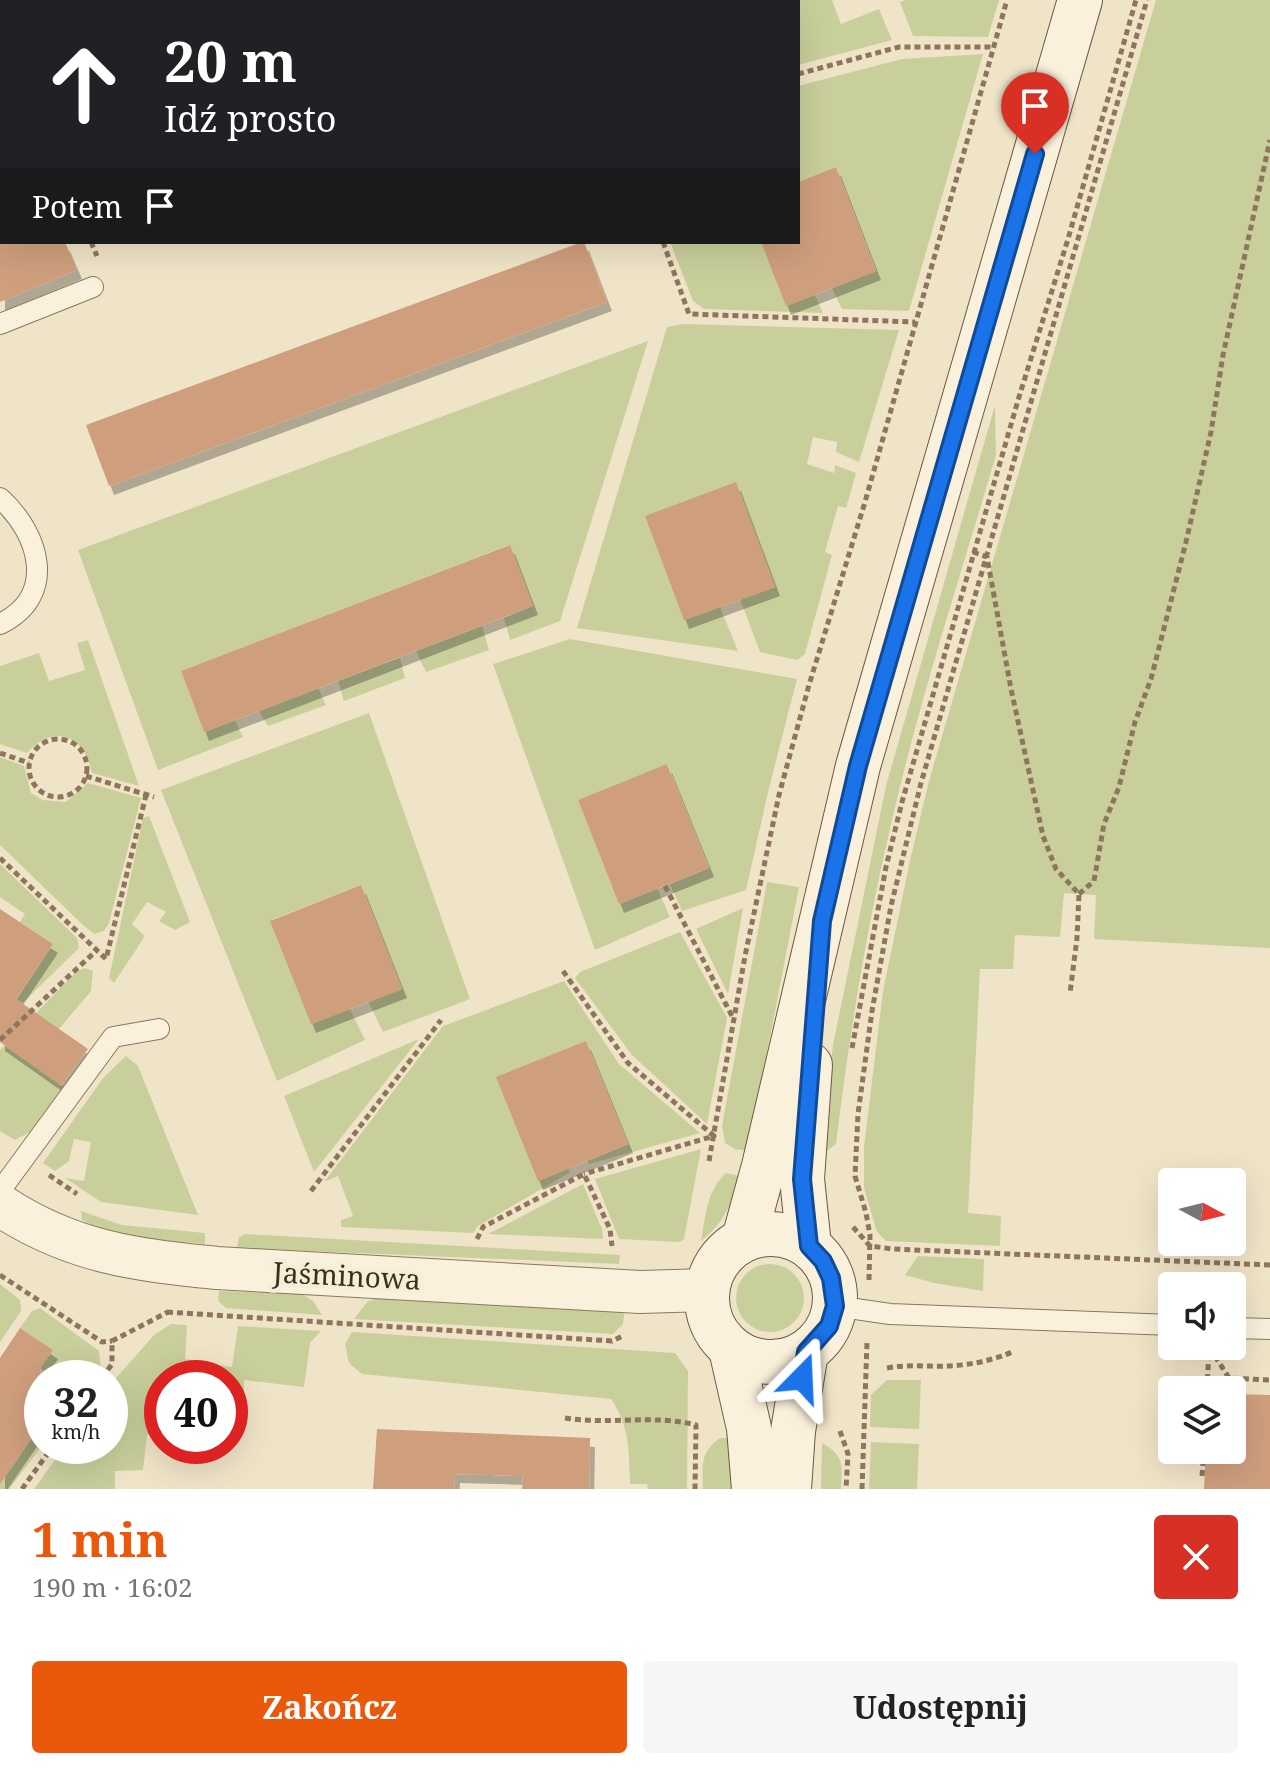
<!DOCTYPE html>
<html lang="pl">
<meta charset="utf-8">
<style>
:root{--surface:#fff;--page:#f6f6f6;--text:#222;--muted:#767676;--accent:#ea580c}
body{margin:0;font-family:"Noto Serif",serif;background:var(--page);color:var(--text);height:100vh;display:flex;flex-direction:column;font-size:30px;white-space:nowrap}
*{box-sizing:border-box;margin:0}
p{font-size:26px;color:var(--muted)}
.icon{flex:none;width:44px;height:44px;fill:none;stroke:currentColor;stroke-width:2;stroke-linecap:round;stroke-linejoin:round}
.map{position:relative;height:1489px;overflow:hidden}
.details{display:flex;flex-direction:column;background:var(--surface);flex:1}
.details>*{flex:none}
.guide{position:absolute;left:0px;top:0px;width:800px;height:244px;box-shadow:0 8px 32px #0002;background:#202124;color:#fff;overflow:hidden}
.needle{width:52px;rotate:97deg}
.buttons{position:absolute;left:1158px;top:1168px;display:grid;gap:16px}
.buttons a{display:grid;place-items:center;width:88px;height:88px;border-radius:8px;background:var(--surface);box-shadow:0 8px 32px #0002;font-size:40px}
.speed{position:absolute;left:24px;top:1360px;display:flex;gap:16px;font-size:40px;font-weight:700;text-align:center}
.speed>*{display:grid;place-content:center;width:104px;height:104px;border-radius:50%;background:var(--surface);box-shadow:0 8px 32px #0002;line-height:1}
.speed small{font-size:20px;font-weight:400}
.speed .limit{border:12px solid #d22;background:#fff;color:#111}
.pin{position:absolute;display:grid;place-items:center;width:68px;height:68px;color:#fff;margin:-82px -34px;border-radius:50% 50% 50% 0;rotate:-45deg;box-shadow:0 0 8px #0007}
.pin .icon{rotate:45deg}
.me{position:absolute;width:88px;margin:-44px;rotate:21deg;stroke-linejoin:round;filter:drop-shadow(0 0 6px #0008)}
.turn{display:flex;align-items:center;gap:28px;height:168px;padding:0 32px;font-size:36px}
.turn .icon{width:104px;height:104px;stroke-width:2.5}
.turn b{display:block;font-size:56px;line-height:68px}
.then{display:flex;align-items:center;height:76px;padding:0 32px;background:#0003;gap:16px;font-size:30px}
.round{display:grid;place-items:center;flex:none;width:84px;height:84px;border-radius:8px;background:var(--page)}
.head{display:flex;align-items:center;justify-content:space-between;height:136px;padding:0 32px}
h1{font-size:48px;font-weight:700;line-height:60px;color:var(--accent)}
.cta{display:flex;gap:16px;margin-top:auto;padding:16px 32px}
.cta a{flex:1;height:92px;border-radius:8px;background:var(--accent);color:#fff;font-size:32px;font-weight:700;line-height:92px;text-align:center}
.cta a+a{background:var(--page);color:var(--text)}
.map>svg:first-child{display:block}
.green{fill:#c9cf9b}
.building{fill:#cf9f7d;filter:url(#shadow)}
.lines{fill:none;stroke-linecap:round;stroke-linejoin:round}
.lane-casing{stroke:#8d765c;stroke-width:22}
.street-casing{stroke:#8d765c;stroke-width:44}
.secondary-casing{stroke:#6f573f;stroke-width:46}
.path{stroke:#8d765c;stroke-width:5;stroke-dasharray:6 4;stroke-linecap:butt}
.lane{stroke:#faf1dc;stroke-width:20}
.street{stroke:#faf1dc;stroke-width:42}
.secondary{stroke:#faf1dc;stroke-width:44}
.route-casing{stroke:#114b97;stroke-width:20}
.route{stroke:#1a73e8;stroke-width:14}
.labels{text-anchor:middle;stroke-width:8;stroke-linejoin:round;paint-order:stroke}
.street-label{font-size:28px;fill:#3d2e20;stroke:#f7eed8}
</style>
<div class="map">
<svg width="1270" height="1489" viewBox="0 0 1270 1489">
<defs>
<filter id="shadow"><feDropShadow dx="5" dy="9" stdDeviation="0" flood-color="#0004"/></filter>
</defs>
<rect width="100%" height="100%" fill="#f0e4c8"/>
<!-- green -->
<g class="green">
<path d="M 571,0 L 832,0 L 841,24 L 879,9 L 892,40 L 798,65 L 798,2 Z"/>
<path d="M 906,0 L 999,0 L 988,37 L 913,36 L 900,2 Z"/>
<path d="M 1156,0 L 1270,0 L 1270,948 L 1094,939 L 1096,895 L 1064,893 L 1060,937 L 1015,935 L 1013,969 L 980,969 L 968,1213 L 1001,1216 L 1000,1246 L 886,1241 L 877,1232 L 864,1188 L 864,1147 L 883,991 L 911,856 L 929,781 Z"/>
<path d="M 983,54 L 909,311 L 842,309 L 832,288 L 876,270 L 836,167 L 798,182 L 798,86 L 902,59 Z"/>
<path d="M 670,242 L 761,242 L 815,295 L 823,313 L 704,309 L 693,301 Z"/>
<path d="M 684,324 L 899,330 L 859,462 L 836,452 L 837,442 L 813,437 L 807,464 L 834,473 L 835,465 L 856,473 L 846,508 L 838,506 L 825,552 L 832,555 L 805,654 L 797,660 L 760,652 L 740,599 L 720,607 L 738,651 L 577,628 L 667,327 Z"/>
<path d="M 648,341 L 560,621 L 510,640 L 504,618 L 532,606 L 509,545 L 181,671 L 204,732 L 235,720 L 243,737 L 158,770 L 78,550 Z"/>
<path d="M 995,405 L 996,455 C 965,561 930,667 903,775 C 872,896 851,1020 836,1144 L 820,1156 L 833,1045 L 886,786 Z"/>
<path d="M 482,626 L 489,650 L 426,672 L 416,651 Z"/>
<path d="M 570,639 L 797,679 L 769,788 L 746,890 L 682,911 L 670,884 L 709,868 L 668,765 L 578,800 L 619,903 L 657,888 L 670,917 L 595,950 L 493,664 Z"/>
<path d="M 88,640 L 139,786 L 92,773 C 85,736 54,722 27,753 L 0,744 L 0,666 L 39,653 L 49,681 L 85,670 L 77,643 Z"/>
<path d="M 400,658 L 405,678 L 344,701 L 338,681 Z"/>
<path d="M 318,688 L 326,705 L 268,726 L 259,711 Z"/>
<path d="M 369,713 L 470,999 L 383,1032 L 368,1001 L 401,988 L 361,885 L 271,920 L 350,1009 L 365,1040 L 277,1081 L 161,790 Z"/>
<path d="M 0,757 L 24,766 L 31,793 L 43,800 L 66,802 L 88,783 L 141,798 L 109,923 L 104,931 L 94,934 L 84,926 L 0,845 Z"/>
<path d="M 149,816 L 190,922 L 175,930 L 159,921 L 166,912 L 147,902 L 132,924 L 145,936 L 114,983 L 109,978 L 143,818 Z"/>
<path d="M 0,864 L 77,938 L 79,948 L 0,1025 L 53,944 L 20,922 L 25,914 L 0,897 Z"/>
<path d="M 767,882 L 799,887 L 748,1151 L 735,1149 L 725,1143 L 722,1126 Z"/>
<path d="M 743,908 L 728,994 L 696,929 Z"/>
<path d="M 680,932 L 727,1018 L 707,1124 L 632,1055 L 575,978 L 580,972 Z"/>
<path d="M 85,968 L 93,971 L 91,991 L 59,1029 L 34,1065 L 65,1088 L 35,1129 L 15,1140 L 0,1131 L 0,1050 L 77,971 Z"/>
<path d="M 564,981 L 619,1064 L 700,1133 L 589,1164 L 587,1161 L 628,1144 L 586,1041 L 569,1173 L 478,1226 L 473,1233 L 341,1227 L 341,1220 L 353,1216 L 338,1176 L 324,1182 L 443,1026 Z"/>
<path d="M 419,1039 L 314,1172 L 284,1096 Z"/>
<path d="M 126,1056 L 138,1066 L 198,1215 L 101,1202 L 65,1178 L 84,1181 L 91,1142 L 74,1139 L 69,1161 L 55,1171 L 43,1163 L 103,1078 Z"/>
<path d="M 701,1149 L 684,1239 L 680,1242 L 619,1239 L 595,1179 Z"/>
<path d="M 726,1173 L 741,1176 C 732,1203 724,1223 701,1241 C 706,1216 706,1191 726,1173 Z"/>
<path d="M 583,1184 L 602,1229 L 603,1239 L 488,1234 Z"/>
<path d="M 81,1211 L 122,1225 L 205,1233 L 205,1244 C 170,1240 111,1240 82,1220 Z"/>
<path d="M 245,1234 L 620,1255 L 619,1264 L 237,1248 L 239,1237 Z"/>
<path d="M 918,1256 L 984,1259 L 983,1291 L 934,1283 L 905,1275 Z"/>
<circle cx="770" cy="1298" r="34"/>
<path d="M 0,1284 L 20,1300 L 21,1311 L 0,1342 Z"/>
<path d="M 219,1291 L 302,1294 L 313,1301 L 322,1315 L 226,1308 L 218,1301 Z"/>
<path d="M 385,1296 L 625,1307 L 623,1324 L 613,1334 L 354,1319 L 368,1301 Z"/>
<path d="M 40,1308 L 99,1351 L 101,1369 L 94,1378 L 55,1378 L 40,1368 L 52,1350 L 20,1328 L 32,1311 Z"/>
<path d="M 171,1324 L 187,1325 L 185,1359 L 232,1367 L 238,1326 L 321,1331 L 310,1343 L 304,1387 L 244,1380 L 244,1426 L 230,1428 L 230,1378 L 162,1378 L 162,1434 L 147,1435 L 143,1470 L 115,1471 L 115,1489 L 34,1489 L 65,1446 L 110,1446 L 110,1385 L 154,1335 Z"/>
<path d="M 352,1332 L 675,1353 L 688,1371 L 687,1489 L 648,1489 L 647,1484 L 630,1484 C 629,1453 630,1426 611,1399 L 362,1374 L 349,1363 L 345,1344 Z"/>
<path d="M 887,1380 L 921,1380 L 919,1429 L 870,1427 L 871,1395 Z"/>
<path d="M 38,1429 L 42,1432 L 42,1446 L 9,1489 L 0,1489 L 0,1467 L 8,1472 Z"/>
<path d="M 720,1438 L 733,1438 L 732,1489 L 703,1489 C 703,1465 699,1453 720,1438 Z"/>
<path d="M 871,1442 L 919,1444 L 917,1489 L 869,1489 Z"/>
<path d="M 822,1443 C 845,1456 842,1465 841,1489 L 821,1489 Z"/>
</g>
<!-- building -->
<g class="building">
<path d="M 836,167 L 876,271 L 786,306 L 761,242 L 798,242 L 798,182 Z"/>
<path d="M 0,242 L 65,242 L 77,270 L 0,302 Z"/>
<path d="M 582,242 L 584,242 L 607,302 L 109,486 L 86,425 Z"/>
<path d="M 736,482 L 775,587 L 684,620 L 645,516 Z"/>
<path d="M 510,545 L 533,606 L 204,732 L 181,671 Z"/>
<path d="M 667,764 L 709,868 L 619,904 L 578,800 Z"/>
<path d="M 361,885 L 402,989 L 311,1024 L 270,921 Z"/>
<path d="M 0,909 L 53,944 L 16,999 L 88,1049 L 61,1085 L 0,1042 Z"/>
<path d="M 586,1041 L 628,1144 L 538,1181 L 496,1077 Z"/>
<path d="M 20,1328 L 53,1350 L 40,1368 L 42,1423 L 0,1484 L 0,1358 Z"/>
<path d="M 1232,1394 L 1270,1395 L 1270,1489 L 1204,1489 L 1206,1450 L 1232,1450 Z"/>
<path d="M 377,1429 L 590,1438 L 589,1489 L 522,1489 L 523,1476 L 455,1474 L 454,1489 L 373,1489 Z"/>
</g>
<g class="lines">
<!-- lane casing -->
<g class="lane-casing">
<g id="lane">
<path d="M 503,0 L 504,2"/>
<path d="M 0,324 L 93,287"/>
<path d="M 0,498 C 40,534 58,596 0,624"/>
<path d="M 0,1191 L 113,1037 L 159,1029"/>
<path d="M 835,1306 L 890,1314 L 1172,1325"/>
<path d="M 1232,1328 L 1270,1329"/>
</g>
</g>
<!-- street casing -->
<g class="street-casing">
<path id="street" d="M 0,1205 C 71,1252 135,1260 217,1268 L 640,1292 L 707,1290"/>
</g>
<!-- secondary casing -->
<g class="secondary-casing">
<g id="secondary">
<circle cx="771" cy="1298" r="64"/>
<path d="M 744,1239 L 764,1166 L 858,766 L 1080,0"/>
<path d="M 809,1246 L 802,1179 L 810,1065"/>
<path d="M 731,1349 L 749,1428 L 754,1489"/>
<path d="M 789,1489 L 793,1431 L 806,1352"/>
</g>
</g>
<!-- path -->
<g class="path">
<path d="M 562,0 L 562,2"/>
<path d="M 0,21 L 2,26"/>
<path d="M 798,74 L 899,47 L 994,47"/>
<path d="M 91,242 L 97,256"/>
<path d="M 663,242 L 689,314 L 915,322"/>
<path d="M 973,552 L 987,557 L 1011,689 L 1043,836 L 1056,869 L 1079,894 L 1077,938 L 1070,993"/>
<circle cx="58" cy="768" r="29"/>
<path d="M 0,753 L 29,763"/>
<path d="M 86,776 L 154,797"/>
<path d="M 0,858 L 106,959 L 146,795"/>
<path d="M 665,886 L 734,1020"/>
<path d="M 1079,894 L 1094,881 L 1104,824 L 1119,787 L 1135,722 L 1151,679 L 1186,542 L 1211,432 L 1223,355 L 1270,140"/>
<path d="M 563,971 L 628,1063 L 714,1136 L 584,1174"/>
<path d="M 0,1040 L 97,950"/>
<path d="M 852,1048 L 886,867 L 902,802 L 1019,397 L 1068,239 L 1136,0"/>
<path d="M 709,1161 L 745,956 L 779,795 L 809,685 L 865,502 L 1007,0"/>
<path d="M 49,1175 L 77,1194"/>
<path d="M 311,1191 L 441,1020"/>
<path d="M 853,1227 L 870,1246 L 893,1249 L 1270,1265"/>
<path d="M 477,1239 L 483,1227 L 584,1174 L 610,1229 L 612,1246"/>
<path d="M 0,1275 L 102,1342 L 112,1341"/>
<path d="M 869,1280 L 870,1235 L 866,1213 L 855,1176 L 858,1114 L 872,1011 L 891,906 L 921,783 L 1147,0"/>
<path d="M 167,1312 L 612,1341 L 623,1336"/>
<path d="M 1215,1356 L 1229,1378 L 1270,1380"/>
<path d="M 887,1368 C 909,1364 929,1367 950,1366 C 970,1365 994,1360 1012,1352"/>
<path d="M 102,1378 L 112,1364 L 112,1341 L 168,1312"/>
<path d="M 1207,1390 L 1209,1349"/>
<path d="M 565,1418 C 609,1425 653,1414 696,1425 L 695,1489"/>
<path d="M 840,1431 L 848,1454 L 846,1489"/>
<path d="M 1204,1450 L 1202,1476 L 1205,1476"/>
<path d="M 22,1489 L 53,1446"/>
<path d="M 862,1489 L 867,1342"/>
</g>
<!-- lane -->
<use href="#lane" class="lane"/>
<!-- street -->
<use href="#street" class="street"/>
<!-- secondary -->
<use href="#secondary" class="secondary"/>
</g>
<g class="lines">
<!-- route casing -->
<g class="route-casing">
<path id="route" d="M 802,1378 L 806,1352 L 829,1326 L 835,1306 L 831,1278 L 823,1261 L 809,1246 L 802,1179 L 822,921 L 858,766 L 1035,154"/>
</g>
<!-- route -->
<use href="#route" class="route"/>
</g>
<g class="labels">
<!-- street labels -->
<g class="street-label">
<text transform="translate(347 1276) rotate(3)" y="10">Jaśminowa</text>
</g>
</g>
</svg>
<div class="buttons">
<a><svg class="needle" viewBox="-14 -14 28 28"><path d="M0-13l5 13h-10z" fill="#e53935"/><path d="M0 13l5-13h-10z" fill="#767676"/></svg></a>
<a><svg class="icon" aria-label="sound" viewBox="0 0 24 24"><path d="M4 9h4l5-4v14l-5-4H4zM17 9q2 3 0 6"/></svg></a>
<a><svg class="icon" aria-label="layers" viewBox="0 0 24 24"><path d="M12 4l9 5-9 5-9-5zM3 14l9 5 9-5"/></svg></a>
</div>
<div class="speed"><div>32<small>km/h</small></div><div class="limit">40</div></div>
<div class="pin" style="left:1035px;top:154px;background:#d93025"><svg class="icon" aria-label="arrive" viewBox="0 0 24 24"><path d="M6 21V4h12l-3 4 3 4H6"/></svg></div>
<svg class="me" style="left:802px;top:1378px" viewBox="-20 -20 40 40"><path d="M0-17L14 15 0 8-14 15z" fill="#1a73e8" stroke="#fff" stroke-width="4"/></svg>
<div class="guide">
<div class="turn"><svg class="icon" aria-label="ahead" viewBox="0 0 24 24"><path d="M12 20V5M6 11l6-6 6 6"/></svg><div><b>20 m</b>Idź prosto</div></div>
<div class="then">Potem<svg class="icon" aria-label="arrive" viewBox="0 0 24 24"><path d="M6 21V4h12l-3 4 3 4H6"/></svg></div>
</div>
</div>
<section class="details">
<div class="head"><div><h1>1 min</h1><p>190 m · 16:02</p></div><a class="round" style="background:#d93025;color:#fff"><svg class="icon" aria-label="close" viewBox="0 0 24 24"><path d="M6 6l12 12M18 6L6 18"/></svg></a></div>
<div class="cta"><a>Zakończ</a><a>Udostępnij</a></div>
</section>
